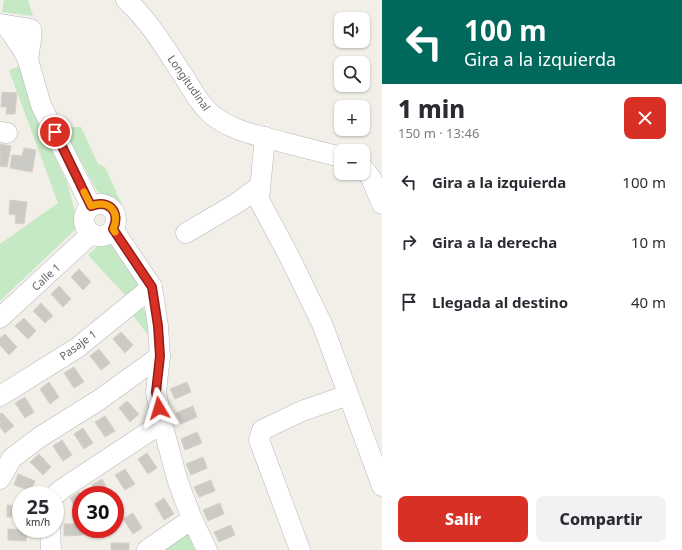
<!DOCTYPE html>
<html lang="es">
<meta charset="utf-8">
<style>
:root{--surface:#fff;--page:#f2f2f3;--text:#2b2b33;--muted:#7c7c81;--accent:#d93025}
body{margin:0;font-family:"Noto Sans",sans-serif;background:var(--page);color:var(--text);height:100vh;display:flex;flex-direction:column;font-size:15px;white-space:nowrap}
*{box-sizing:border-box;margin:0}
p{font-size:13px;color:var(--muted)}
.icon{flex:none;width:22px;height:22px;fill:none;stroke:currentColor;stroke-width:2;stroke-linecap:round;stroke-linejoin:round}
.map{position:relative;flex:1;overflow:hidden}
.drawer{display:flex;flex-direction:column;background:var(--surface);width:300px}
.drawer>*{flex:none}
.guide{background:#00695c;color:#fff;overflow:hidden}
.controls{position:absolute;left:334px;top:12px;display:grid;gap:8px}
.controls a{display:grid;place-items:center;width:36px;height:36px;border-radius:8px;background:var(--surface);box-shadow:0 1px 3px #0004;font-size:20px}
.speed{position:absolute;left:12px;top:486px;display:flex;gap:8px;font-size:20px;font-weight:700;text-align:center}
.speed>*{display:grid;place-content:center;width:52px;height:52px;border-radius:50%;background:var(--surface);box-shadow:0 1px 3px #0004;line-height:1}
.speed small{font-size:10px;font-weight:400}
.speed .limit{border:6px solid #d22;background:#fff;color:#111}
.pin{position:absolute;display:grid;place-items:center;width:34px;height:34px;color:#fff;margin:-17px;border:2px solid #fff;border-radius:50%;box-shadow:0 1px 4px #0007}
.me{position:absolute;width:44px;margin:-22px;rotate:353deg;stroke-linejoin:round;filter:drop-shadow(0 0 3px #0008)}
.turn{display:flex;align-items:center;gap:14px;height:84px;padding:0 16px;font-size:18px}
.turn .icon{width:52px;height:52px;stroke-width:2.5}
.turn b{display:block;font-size:28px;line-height:34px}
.round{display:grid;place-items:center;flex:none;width:42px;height:42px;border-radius:8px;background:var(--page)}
.headline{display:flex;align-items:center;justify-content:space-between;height:68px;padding:0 16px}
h1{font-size:24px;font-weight:800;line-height:30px}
.action{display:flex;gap:8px;margin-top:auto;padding:8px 16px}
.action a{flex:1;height:46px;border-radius:8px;background:var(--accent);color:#fff;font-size:16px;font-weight:800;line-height:46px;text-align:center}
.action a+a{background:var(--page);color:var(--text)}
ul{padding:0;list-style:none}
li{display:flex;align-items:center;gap:12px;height:60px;padding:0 16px}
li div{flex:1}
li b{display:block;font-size:15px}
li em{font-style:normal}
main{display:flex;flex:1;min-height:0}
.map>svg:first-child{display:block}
.green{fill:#c5e8c5}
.building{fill:#cccac5;stroke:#d6d1c6}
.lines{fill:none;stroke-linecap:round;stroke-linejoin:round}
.minor-casing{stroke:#b5b8bc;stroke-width:21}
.minor{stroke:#fff;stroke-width:20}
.route-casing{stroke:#8d1f18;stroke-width:10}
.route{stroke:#d93025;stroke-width:7}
.slow{stroke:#f59e0b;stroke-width:7}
.labels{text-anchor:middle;stroke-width:3;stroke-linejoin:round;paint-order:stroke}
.street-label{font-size:11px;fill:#5f6368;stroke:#fff}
</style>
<main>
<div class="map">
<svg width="382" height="550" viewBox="0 0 382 550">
<rect width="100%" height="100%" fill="#f1efe8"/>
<!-- green -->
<g class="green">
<path d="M 4,0 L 28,0 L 33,16 L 2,12 Z"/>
<path d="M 23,65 L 46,137 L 67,183 L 74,208 L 77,228 L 0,301 L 0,244 L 58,203 L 9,70 Z"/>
<path d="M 65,127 L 81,127 L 98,164 L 105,167 L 122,205 L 97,191 L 69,139 Z"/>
<path d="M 101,243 L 114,246 L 137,276 L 137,287 L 126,296 L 88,255 Z"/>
<path d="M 138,306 L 147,312 L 149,336 L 130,312 Z"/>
<path d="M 189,530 L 199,550 L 158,550 Z"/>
</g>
<!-- building -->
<g class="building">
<path d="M 2,92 L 17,93 L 15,114 L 6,114 L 7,107 L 1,107 Z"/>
<path d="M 0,144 L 11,146 L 7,167 L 0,166 Z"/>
<path d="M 24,148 L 36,150 L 32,172 L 10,168 L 12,155 L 22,156 Z"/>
<path d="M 10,200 L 27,202 L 24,224 L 15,223 L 16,215 L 9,214 Z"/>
<path d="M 79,269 L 91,282 L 83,290 L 71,277 Z"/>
<path d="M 59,286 L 71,299 L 63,307 L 51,294 Z"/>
<path d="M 41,303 L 53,316 L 45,323 L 33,311 Z"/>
<path d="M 24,318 L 36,331 L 28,339 L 15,326 Z"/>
<path d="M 121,332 L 133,345 L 125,353 L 113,339 Z"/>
<path d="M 5,334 L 17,347 L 9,355 L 0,345 L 0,338 Z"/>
<path d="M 99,349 L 110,363 L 101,370 L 90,356 Z"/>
<path d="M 74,367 L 84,382 L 74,388 L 64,373 Z"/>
<path d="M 49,382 L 59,397 L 50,404 L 40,389 Z"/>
<path d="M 187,382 L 191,392 L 175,399 L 170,389 Z"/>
<path d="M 25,397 L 34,412 L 25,418 L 15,403 Z"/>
<path d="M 127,401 L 139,414 L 130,422 L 119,408 Z"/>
<path d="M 193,406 L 197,417 L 181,424 L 176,413 Z"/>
<path d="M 2,413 L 14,426 L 5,433 L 0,427 L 0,414 Z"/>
<path d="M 105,416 L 115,431 L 105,437 L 95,422 Z"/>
<path d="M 83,428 L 93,443 L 84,449 L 74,434 Z"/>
<path d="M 197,432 L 202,443 L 185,450 L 181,439 Z"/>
<path d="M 62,440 L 72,455 L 63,461 L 53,446 Z"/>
<path d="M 147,453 L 157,468 L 148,474 L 138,459 Z"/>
<path d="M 39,454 L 51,467 L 43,475 L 30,462 Z"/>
<path d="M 203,457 L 207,468 L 191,475 L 186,464 Z"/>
<path d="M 125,469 L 135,484 L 125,490 L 115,475 Z"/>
<path d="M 18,474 L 35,481 L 31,491 L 14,485 Z"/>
<path d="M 102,479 L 111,495 L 98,495 L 92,485 Z"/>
<path d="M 211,480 L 215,491 L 199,497 L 194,487 Z"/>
<path d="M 79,492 L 81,495 L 81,512 L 79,514 L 70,498 Z"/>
<path d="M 164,498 L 174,514 L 164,520 L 155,504 Z"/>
<path d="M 220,503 L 224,514 L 208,521 L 203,510 Z"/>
<path d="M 7,505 L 21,506 L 21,517 L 7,517 Z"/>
<path d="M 133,513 L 142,528 L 133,534 L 123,519 Z"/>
<path d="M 64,524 L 81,524 L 82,535 L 64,536 Z"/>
<path d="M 231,525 L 235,535 L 219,542 L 214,532 Z"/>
<path d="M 8,529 L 27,530 L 26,541 L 8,540 Z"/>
<rect x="111" y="543" width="18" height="7"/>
</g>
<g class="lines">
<!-- minor casing -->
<g class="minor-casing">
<g id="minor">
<path d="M 126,0 C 151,22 168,53 186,80 C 193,92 201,105 211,114 C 229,130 260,136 282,142 C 302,147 321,152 341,157"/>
<path d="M 0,24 L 31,29 L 31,39 L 28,60"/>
<path d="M 6,25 L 23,50 L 28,60 L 41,105 L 91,206"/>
<path d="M 0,132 L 7,133"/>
<path d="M 265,137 L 259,200 L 289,256 L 323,326 L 382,486"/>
<path d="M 363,168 L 371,178 L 382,204"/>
<circle cx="100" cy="220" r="16"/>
<path d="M 113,229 L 152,287 L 158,326 L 160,356 L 156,392 L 162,423 L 178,482 L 192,519 L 207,550"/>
<path d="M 186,233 L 237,203 L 260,186"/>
<path d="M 0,318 L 91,234"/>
<path d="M 0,396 L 77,348 L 152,287"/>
<path d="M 0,479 L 12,458 L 40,437 L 99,400 L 160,356"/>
<path d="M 55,495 L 62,489 L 162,423"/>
<path d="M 50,529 L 51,550"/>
<path d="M 147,550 L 192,519"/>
<path d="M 300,550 L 259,440 L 262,430 L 302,411 L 348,395"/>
</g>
</g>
<!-- minor -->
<use href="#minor" class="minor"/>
</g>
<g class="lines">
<!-- route casing -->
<g class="route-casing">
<path id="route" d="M 55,132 L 91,206 C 109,199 121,212 113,229 L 152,287 L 158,326 L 160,356 L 156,392 L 159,408"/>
</g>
<!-- route -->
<use href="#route" class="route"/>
<!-- slow -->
<path class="slow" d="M 84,192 L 91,206 C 109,199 121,212 113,229 L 115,232"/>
</g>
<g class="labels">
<!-- street labels -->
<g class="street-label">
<text transform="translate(189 83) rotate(55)" y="4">Longitudinal</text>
<text transform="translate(46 277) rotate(-42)" y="4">Calle 1</text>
<text transform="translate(78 345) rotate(-36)" y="4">Pasaje 1</text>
</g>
</g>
</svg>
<div class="controls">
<a><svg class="icon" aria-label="sound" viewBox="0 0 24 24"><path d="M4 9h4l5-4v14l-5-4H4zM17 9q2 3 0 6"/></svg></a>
<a><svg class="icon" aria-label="search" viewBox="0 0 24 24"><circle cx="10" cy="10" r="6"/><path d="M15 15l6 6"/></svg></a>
<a>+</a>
<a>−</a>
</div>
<div class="speed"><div>25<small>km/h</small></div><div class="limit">30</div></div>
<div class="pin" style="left:55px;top:132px;background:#d93025"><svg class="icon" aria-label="arrive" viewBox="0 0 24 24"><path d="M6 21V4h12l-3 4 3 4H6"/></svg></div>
<svg class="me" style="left:159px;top:408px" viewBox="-20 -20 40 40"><path d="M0-17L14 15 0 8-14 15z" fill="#d93025" stroke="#fff" stroke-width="4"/></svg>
</div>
<section class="drawer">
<div class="guide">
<div class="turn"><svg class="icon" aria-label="left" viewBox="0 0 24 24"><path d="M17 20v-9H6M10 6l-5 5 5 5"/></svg><div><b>100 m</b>Gira a la izquierda</div></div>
</div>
<div class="headline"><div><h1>1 min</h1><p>150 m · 13:46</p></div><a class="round" style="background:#d93025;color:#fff"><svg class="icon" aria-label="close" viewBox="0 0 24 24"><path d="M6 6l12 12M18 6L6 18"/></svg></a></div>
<ul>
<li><svg class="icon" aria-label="left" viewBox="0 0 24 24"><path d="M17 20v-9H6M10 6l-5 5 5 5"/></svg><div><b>Gira a la izquierda</b></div><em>100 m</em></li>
<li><svg class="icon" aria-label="right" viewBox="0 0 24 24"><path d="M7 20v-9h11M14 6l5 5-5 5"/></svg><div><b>Gira a la derecha</b></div><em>10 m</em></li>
<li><svg class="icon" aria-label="arrive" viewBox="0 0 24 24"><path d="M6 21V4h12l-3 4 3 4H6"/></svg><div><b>Llegada al destino</b></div><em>40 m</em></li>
</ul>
<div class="action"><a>Salir</a><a>Compartir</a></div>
</section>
</main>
